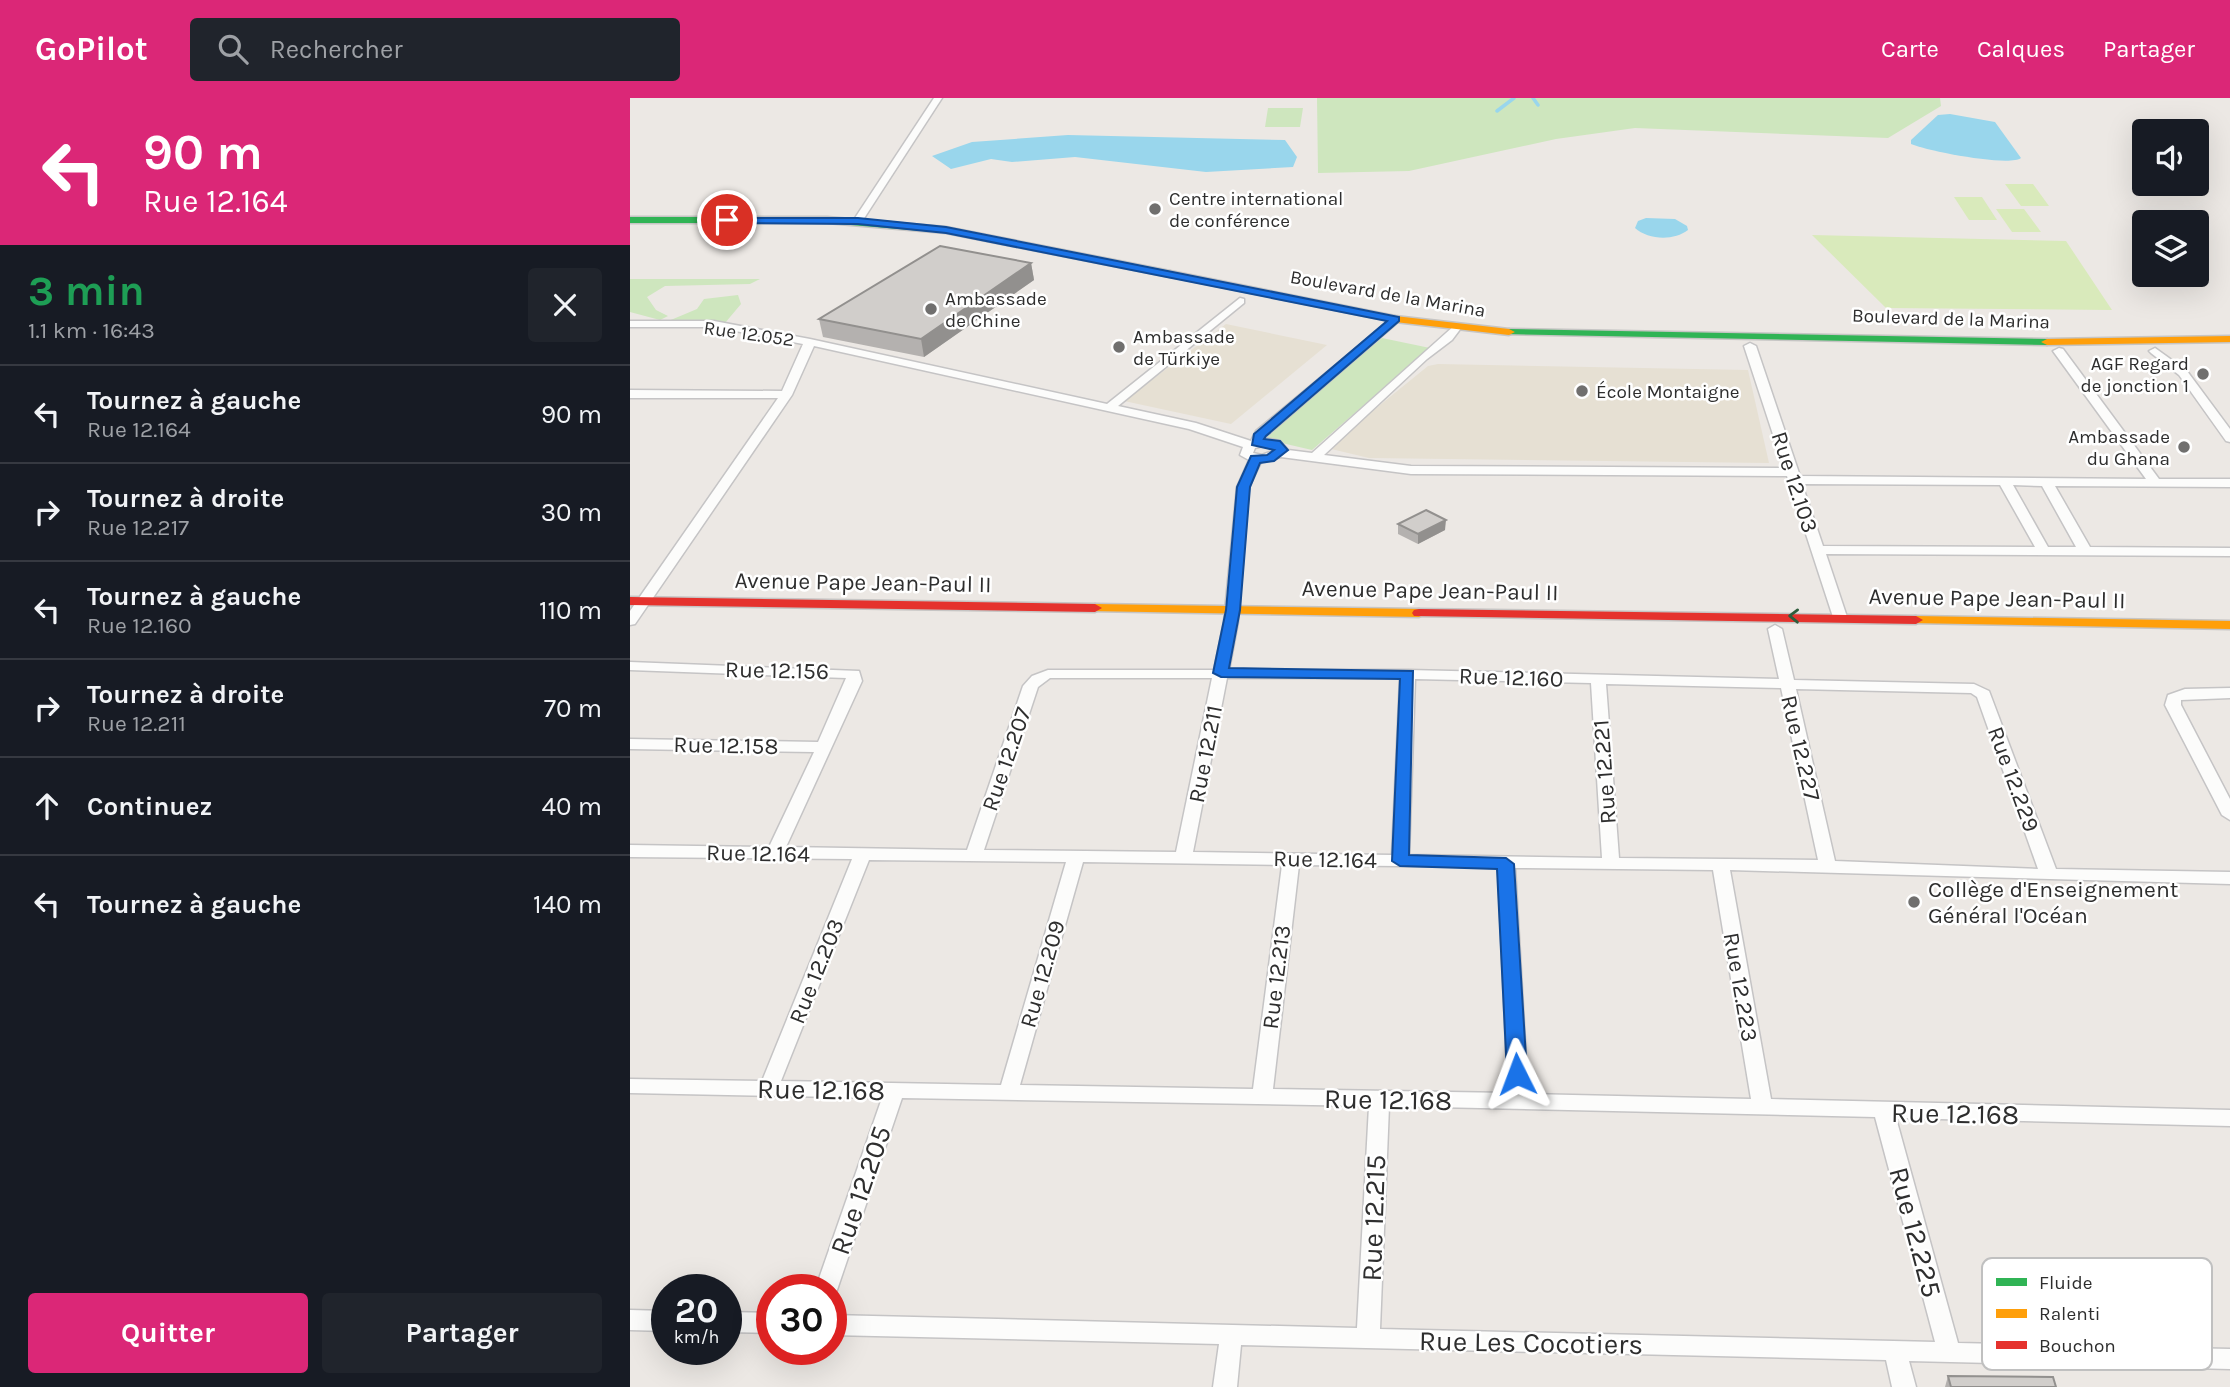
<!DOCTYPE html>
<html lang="fr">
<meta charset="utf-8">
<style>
:root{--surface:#171b24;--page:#20242c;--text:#f1f3f6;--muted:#9ea1a6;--line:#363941;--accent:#db2777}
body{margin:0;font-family:Karla,sans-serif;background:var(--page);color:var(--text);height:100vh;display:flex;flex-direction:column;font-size:26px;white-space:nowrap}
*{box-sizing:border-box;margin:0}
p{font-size:23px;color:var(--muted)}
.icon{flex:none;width:38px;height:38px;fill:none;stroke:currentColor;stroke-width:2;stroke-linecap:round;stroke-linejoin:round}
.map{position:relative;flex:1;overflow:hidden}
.drawer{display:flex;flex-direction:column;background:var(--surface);width:630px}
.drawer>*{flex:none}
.banner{background:#db2777;color:#fff;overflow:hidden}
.fabs{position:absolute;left:1502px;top:21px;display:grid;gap:14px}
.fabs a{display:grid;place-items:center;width:77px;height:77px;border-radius:7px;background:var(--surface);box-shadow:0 7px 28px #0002;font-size:35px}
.speed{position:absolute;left:21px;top:1176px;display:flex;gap:14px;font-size:35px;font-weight:700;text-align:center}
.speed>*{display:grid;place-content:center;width:91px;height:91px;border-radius:50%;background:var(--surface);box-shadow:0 7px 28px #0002;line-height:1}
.speed small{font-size:18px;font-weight:400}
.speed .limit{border:10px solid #d22;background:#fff;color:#111}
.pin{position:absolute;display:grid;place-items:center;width:60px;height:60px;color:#fff;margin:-30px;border:4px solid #fff;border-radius:50%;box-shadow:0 2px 7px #0007}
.me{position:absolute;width:77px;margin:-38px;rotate:357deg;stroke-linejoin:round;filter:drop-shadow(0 0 5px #0008)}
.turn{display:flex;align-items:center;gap:24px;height:147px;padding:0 28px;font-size:32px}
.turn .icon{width:91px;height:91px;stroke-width:2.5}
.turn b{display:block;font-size:49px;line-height:60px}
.round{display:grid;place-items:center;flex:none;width:74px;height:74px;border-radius:7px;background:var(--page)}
.headline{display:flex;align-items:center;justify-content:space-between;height:119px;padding:0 28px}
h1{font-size:42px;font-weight:700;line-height:52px;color:#1e9e55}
.button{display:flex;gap:14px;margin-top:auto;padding:14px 28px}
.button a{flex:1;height:80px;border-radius:7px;background:var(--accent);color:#fff;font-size:28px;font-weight:700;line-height:80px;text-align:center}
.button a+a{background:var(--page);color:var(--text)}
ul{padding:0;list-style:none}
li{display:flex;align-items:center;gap:21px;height:98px;padding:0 28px;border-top:2px solid var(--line)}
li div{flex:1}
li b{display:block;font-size:26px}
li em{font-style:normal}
header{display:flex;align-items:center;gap:42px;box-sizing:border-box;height:98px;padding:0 35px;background:var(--accent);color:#fff}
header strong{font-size:33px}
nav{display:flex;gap:38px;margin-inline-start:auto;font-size:24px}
.search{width:490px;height:63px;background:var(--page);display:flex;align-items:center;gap:18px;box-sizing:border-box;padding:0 24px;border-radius:7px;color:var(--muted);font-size:26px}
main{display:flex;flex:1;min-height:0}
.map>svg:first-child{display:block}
.education{fill:#e6e0d3}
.green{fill:#cee6be}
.pitch{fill:#d9eabb}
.water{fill:#99d6ec}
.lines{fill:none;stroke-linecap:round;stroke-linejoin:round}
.stream{stroke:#99d6ec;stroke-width:3.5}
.street-casing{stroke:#c5c4c5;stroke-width:3}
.fast-casing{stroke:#c6c5c4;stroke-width:3}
.slow-casing{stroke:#c6c5c4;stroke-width:3}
.jam-casing{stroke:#c6c5c4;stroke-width:3}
.street{fill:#fcfcfb;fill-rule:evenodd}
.fast{fill:#30b455;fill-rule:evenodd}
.slow{fill:#ff9f0a;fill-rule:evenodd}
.jam{fill:#e5322d;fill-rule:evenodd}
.wall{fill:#b4b1af}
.shaded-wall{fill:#92908e}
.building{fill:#d1cecb;stroke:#92908e;stroke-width:2}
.oneway{stroke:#2f5d3c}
.route{fill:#1a73e8;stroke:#114b97;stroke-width:2}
.poi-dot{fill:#706f6e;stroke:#fff;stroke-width:2.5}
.labels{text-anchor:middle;stroke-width:5;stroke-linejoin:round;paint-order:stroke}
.far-poi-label{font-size:19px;fill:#2e2e2e;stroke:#fff;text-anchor:start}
.far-street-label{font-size:19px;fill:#2e2e2e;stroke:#fff}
.street-label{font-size:23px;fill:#2e2e2e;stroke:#fff}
.poi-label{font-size:23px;fill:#2e2e2e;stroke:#fff;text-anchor:start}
.near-street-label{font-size:28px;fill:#2e2e2e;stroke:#fff}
.key{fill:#fff;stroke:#c0c0c0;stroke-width:2}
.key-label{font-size:19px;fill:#2e2e2e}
</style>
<header>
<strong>GoPilot</strong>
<div class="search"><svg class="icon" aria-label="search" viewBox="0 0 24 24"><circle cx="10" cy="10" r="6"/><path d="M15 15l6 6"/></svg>Rechercher</div>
<nav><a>Carte</a><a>Calques</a><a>Partager</a></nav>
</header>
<main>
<section class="drawer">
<div class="banner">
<div class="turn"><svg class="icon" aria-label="left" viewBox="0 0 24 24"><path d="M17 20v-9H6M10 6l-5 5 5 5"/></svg><div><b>90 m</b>Rue 12.164</div></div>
</div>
<div class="headline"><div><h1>3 min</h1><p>1.1 km · 16:43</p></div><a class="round"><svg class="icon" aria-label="close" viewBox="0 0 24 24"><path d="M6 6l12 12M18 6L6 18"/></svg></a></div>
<ul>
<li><svg class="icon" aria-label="left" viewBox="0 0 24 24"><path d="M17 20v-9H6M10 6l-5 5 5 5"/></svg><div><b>Tournez à gauche</b><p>Rue 12.164</p></div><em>90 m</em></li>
<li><svg class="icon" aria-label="right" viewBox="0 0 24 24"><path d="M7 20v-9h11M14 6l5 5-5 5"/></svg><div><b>Tournez à droite</b><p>Rue 12.217</p></div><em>30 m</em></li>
<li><svg class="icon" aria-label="left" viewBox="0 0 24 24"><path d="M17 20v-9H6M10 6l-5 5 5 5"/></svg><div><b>Tournez à gauche</b><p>Rue 12.160</p></div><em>110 m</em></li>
<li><svg class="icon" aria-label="right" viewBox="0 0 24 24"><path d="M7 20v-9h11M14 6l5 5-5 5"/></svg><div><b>Tournez à droite</b><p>Rue 12.211</p></div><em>70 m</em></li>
<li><svg class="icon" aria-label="ahead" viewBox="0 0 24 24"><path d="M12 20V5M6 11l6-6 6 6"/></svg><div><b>Continuez</b></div><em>40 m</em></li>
<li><svg class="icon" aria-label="left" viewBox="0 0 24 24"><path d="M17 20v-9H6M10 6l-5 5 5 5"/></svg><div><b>Tournez à gauche</b></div><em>140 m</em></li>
</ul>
<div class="button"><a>Quitter</a><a>Partager</a></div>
</section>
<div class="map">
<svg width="1600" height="1289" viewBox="0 0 1600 1289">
<rect width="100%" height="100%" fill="#ece8e4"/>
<!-- education -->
<g class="education">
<path d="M 596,226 L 697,247 L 601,326 L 494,303 Z"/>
<path d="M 808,266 L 1118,272 L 1139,365 L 739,360 L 697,350 L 798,268 Z"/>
</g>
<!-- green -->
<g class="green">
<path d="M 687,0 L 1310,0 L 1311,8 L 1258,40 L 1005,30 L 926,41 L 779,73 L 688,75 Z"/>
<path d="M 638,10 L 673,10 L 670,29 L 635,29 Z"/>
<path d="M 0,181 L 130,181 L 120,186 L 35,188 L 17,199 L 26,212 L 38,218 L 30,222 L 0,214 Z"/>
<path d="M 108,197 L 111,206 L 95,225 L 36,224 L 67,211 L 74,201 Z"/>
<path d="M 752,240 L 800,250 L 682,352 L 630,340 Z"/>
</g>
<!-- pitch -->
<g class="pitch">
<path d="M 1375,86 L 1403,86 L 1419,108 L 1391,108 Z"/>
<path d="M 1324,99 L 1352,99 L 1367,122 L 1339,122 Z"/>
<path d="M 1366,111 L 1394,111 L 1411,134 L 1382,134 Z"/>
<path d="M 1182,137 L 1436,143 L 1482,212 L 1256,210 Z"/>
</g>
<!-- water -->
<g class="water">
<path d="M 1320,16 L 1365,24 L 1391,60 C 1379,69 1297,53 1281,46 L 1281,42 L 1308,17 Z"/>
<path d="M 438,37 L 655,42 L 667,59 L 663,69 L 576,74 L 445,59 L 382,64 L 361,61 L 321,71 L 302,58 L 342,44 Z"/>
<path d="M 1016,120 L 1045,121 L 1057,128 L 1058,132 C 1044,143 1018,142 1005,130 L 1008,123 Z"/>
</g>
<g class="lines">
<!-- stream -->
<g class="stream">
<path d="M 903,0 L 908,7"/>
<path d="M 867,13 L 884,0"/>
</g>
<!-- street casing -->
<g class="street-casing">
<g id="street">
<path d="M 304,0 L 312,0 L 231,125 L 225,125 L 223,123 Z"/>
<path d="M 610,200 L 614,201 L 614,205 L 488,308 L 566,325 L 621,343 L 626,333 L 765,218 L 770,221 L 769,223 L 634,340 L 650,343 L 658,352 L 682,355 L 825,227 L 831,230 L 822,242 L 797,261 L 694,357 L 781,368 L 1154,370 L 1114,248 L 1120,245 L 1126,248 L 1170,378 L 1516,381 L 1423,253 L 1429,250 L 1433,251 L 1529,381 L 1600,381 L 1600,389 L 1425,388 L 1460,449 L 1600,450 L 1600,458 L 1196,456 L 1217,519 L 1210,523 L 1203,519 L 1157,378 L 781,376 L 651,359 L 631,364 L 619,389 L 608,524 L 599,572 L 778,572 L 1149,581 L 1138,531 L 1145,527 L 1152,531 L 1164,582 L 1344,586 L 1359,593 L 1426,771 L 1600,774 L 1600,786 L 1100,772 L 1141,1001 L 1600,1012 L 1600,1028 L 1266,1020 L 1328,1245 L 1600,1251 L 1600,1271 L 1279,1263 L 1286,1289 L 1262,1289 L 1256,1262 L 611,1247 L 607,1289 L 583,1289 L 589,1246 L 201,1237 L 201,1217 L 727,1230 L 739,1008 L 272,1000 L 207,1192 L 201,1199 L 201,1192 L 185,1192 L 252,1000 L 0,995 L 0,981 L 132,983 L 222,761 L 0,759 L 0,747 L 139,749 L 184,654 L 0,651 L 0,641 L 188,644 L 216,580 L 0,572 L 0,564 L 229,573 L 232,583 L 156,749 L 337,752 L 393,588 L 402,578 L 418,572 L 584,572 L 594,524 L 607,389 L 619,362 L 610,357 L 613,349 L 559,331 L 184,248 L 162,297 L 5,526 L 0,527 L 0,513 L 148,300 L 0,300 L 0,292 L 152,293 L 173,246 L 84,229 L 0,229 L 0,223 L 84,223 L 180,241 L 477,306 ZM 633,348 L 645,352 L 632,357 L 623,355 L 625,350 ZM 1172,386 L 1370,387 L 1405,449 L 1193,448 ZM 1383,387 L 1412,388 L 1446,449 L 1418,449 ZM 420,580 L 582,580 L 546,754 L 354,752 L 408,589 ZM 597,580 L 770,580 L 762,757 L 563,754 ZM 785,581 L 961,585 L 972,760 L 779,757 ZM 976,586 L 1151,590 L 1188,762 L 989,760 ZM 1166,591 L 1341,595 L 1347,599 L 1408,771 L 1205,763 ZM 239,762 L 436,764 L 371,987 L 151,983 ZM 453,764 L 652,767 L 623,991 L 390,987 ZM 669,767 L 868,769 L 878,995 L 643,991 ZM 885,770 L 1083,772 L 1121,1001 L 898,996 ZM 759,1008 L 1245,1019 L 1305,1244 L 750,1231 Z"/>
<path d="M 1525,250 L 1557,273 L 1600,331 L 1600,344 L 1596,343 L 1549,277 L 1521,255 L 1519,253 Z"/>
<path d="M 1600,590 L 1600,600 L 1551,602 L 1551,607 L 1600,701 L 1600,722 L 1592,717 L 1535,607 L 1538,597 L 1555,591 Z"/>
<path d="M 0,1212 L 37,1213 L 37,1233 L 0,1232 Z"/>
<path d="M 96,1214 L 142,1215 L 142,1235 L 96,1234 Z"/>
</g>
</g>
<!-- fast casing -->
<g class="fast-casing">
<g id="fast">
<path d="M 0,119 L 197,119 L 316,129 L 540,173 L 545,176 L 540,179 L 316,135 L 197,125 L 0,125 Z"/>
<path d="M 879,231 L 1417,241 L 1423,244 L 1417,247 L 875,236 L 873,234 Z"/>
</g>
</g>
<!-- slow casing -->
<g class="slow-casing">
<g id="slow">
<path d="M 540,173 L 765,218 L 879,231 L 885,234 L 879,237 L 765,224 L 536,178 L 535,176 Z"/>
<path d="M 1600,238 L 1600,244 L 1417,247 L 1411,244 L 1417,241 Z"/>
<path d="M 465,506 L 789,511 L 796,515 L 789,519 L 460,513 L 458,510 Z"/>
<path d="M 1286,518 L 1600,523 L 1600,531 L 1281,525 L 1279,522 L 1281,519 Z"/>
</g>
</g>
<!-- jam casing -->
<g class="jam-casing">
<g id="jam">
<path d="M 0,499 L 465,506 L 472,510 L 465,514 L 0,507 Z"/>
<path d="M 789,511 L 1286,518 L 1293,522 L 1286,526 L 784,518 L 782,515 L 784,512 Z"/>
</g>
</g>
<!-- street -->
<use href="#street" class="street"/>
<!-- fast -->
<use href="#fast" class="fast"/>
<!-- slow -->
<use href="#slow" class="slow"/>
<!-- jam -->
<use href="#jam" class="jam"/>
</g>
<!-- wall -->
<g class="wall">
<path d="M 401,165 L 404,182 L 294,259 L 193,239 L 189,221 Z"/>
<path d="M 768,426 L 815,432 L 788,446 L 768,436 Z"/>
<path d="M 1318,1278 L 1426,1289 L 1315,1289 Z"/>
</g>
<!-- shaded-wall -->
<g class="shaded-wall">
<path d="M 401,165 L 404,182 L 294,259 L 291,241 Z"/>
<path d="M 816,422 L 815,432 L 788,446 L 788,436 Z"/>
</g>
<!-- building -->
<g class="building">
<path d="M 310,148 L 401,165 L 291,241 L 189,221 Z"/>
<path d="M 796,412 L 816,422 L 788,436 L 768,426 Z"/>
<path d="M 1318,1278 L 1423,1279 L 1426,1289 L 1321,1289 Z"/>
</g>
<!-- one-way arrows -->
<defs><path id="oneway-chevron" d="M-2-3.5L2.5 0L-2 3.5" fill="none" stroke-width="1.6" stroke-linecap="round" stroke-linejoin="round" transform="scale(1.75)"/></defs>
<use class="oneway" href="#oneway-chevron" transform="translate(1164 518) rotate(-179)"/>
<!-- route -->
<path class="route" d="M 94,120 L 228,120 L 316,129 L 769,219 L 769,223 L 636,338 L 634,341 L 650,343 L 658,352 L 644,363 L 630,365 L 620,389 L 610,512 L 599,570 L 783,573 L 779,757 L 876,760 L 884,766 L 897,976 L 894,982 L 880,982 L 877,976 L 867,771 L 770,768 L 762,763 L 770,581 L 591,579 L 583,575 L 596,512 L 607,389 L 621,358 L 637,357 L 644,352 L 622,347 L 624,336 L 757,223 L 316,135 L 228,126 L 97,125 Z"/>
<!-- markers -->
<g class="poi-dot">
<circle cx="525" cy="111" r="7"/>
<circle cx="301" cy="211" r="7"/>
<circle cx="489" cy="249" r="7"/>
<circle cx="1573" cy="276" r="7"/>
<circle cx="952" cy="293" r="7"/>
<circle cx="1554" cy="349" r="7"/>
<circle cx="1284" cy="804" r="7"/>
</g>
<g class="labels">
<!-- far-poi labels -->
<g class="far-poi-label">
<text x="539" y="107">Centre international<tspan x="539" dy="22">de conférence</tspan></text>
<text x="315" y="207">Ambassade<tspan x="315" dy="22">de Chine</tspan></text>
<text x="503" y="245">Ambassade<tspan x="503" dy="22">de Türkiye</tspan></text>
<text x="1559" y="272" text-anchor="end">AGF Regard<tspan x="1559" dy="22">de jonction 1</tspan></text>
<text x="966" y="300">École Montaigne</text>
<text x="1540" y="345" text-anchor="end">Ambassade<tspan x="1540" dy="22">du Ghana</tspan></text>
</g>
<!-- far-street labels -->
<g class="far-street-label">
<text transform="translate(758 195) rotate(10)" y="7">Boulevard de la Marina</text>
<text transform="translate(1321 220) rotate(2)" y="7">Boulevard de la Marina</text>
<text transform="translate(119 235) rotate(8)" y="7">Rue 12.052</text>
</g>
<!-- street labels -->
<g class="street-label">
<text transform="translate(1165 384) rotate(72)" y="8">Rue 12.103</text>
<text transform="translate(233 484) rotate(1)" y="8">Avenue Pape Jean-Paul II</text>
<text transform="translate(800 492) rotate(1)" y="8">Avenue Pape Jean-Paul II</text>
<text transform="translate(1367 500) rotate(1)" y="8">Avenue Pape Jean-Paul II</text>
<text transform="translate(147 572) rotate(1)" y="8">Rue 12.156</text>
<text transform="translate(881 579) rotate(2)" y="8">Rue 12.160</text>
<text transform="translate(96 647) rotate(1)" y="8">Rue 12.158</text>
<text transform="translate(1171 650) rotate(77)" y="8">Rue 12.227</text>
<text transform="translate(575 656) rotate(-79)" y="8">Rue 12.211</text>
<text transform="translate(376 661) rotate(-71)" y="8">Rue 12.207</text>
<text transform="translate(974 674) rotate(-94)" y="8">Rue 12.221</text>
<text transform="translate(1384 681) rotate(70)" y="8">Rue 12.229</text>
<text transform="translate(128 755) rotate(1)" y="8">Rue 12.164</text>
<text transform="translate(695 761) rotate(1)" y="8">Rue 12.164</text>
<text transform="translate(186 873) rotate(-68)" y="8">Rue 12.203</text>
<text transform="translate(412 876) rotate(-74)" y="8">Rue 12.209</text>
<text transform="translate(646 879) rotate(-83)" y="8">Rue 12.213</text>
<text transform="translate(1111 889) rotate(80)" y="8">Rue 12.223</text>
</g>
<!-- poi labels -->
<g class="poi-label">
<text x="1298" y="799">Collège d'Enseignement<tspan x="1298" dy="26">Général l'Océan</tspan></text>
</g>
<!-- near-street labels -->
<g class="near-street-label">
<text transform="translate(191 991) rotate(1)" y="10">Rue 12.168</text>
<text transform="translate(758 1001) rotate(1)" y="10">Rue 12.168</text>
<text transform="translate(1325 1015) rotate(1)" y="10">Rue 12.168</text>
<text transform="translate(230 1092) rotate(-71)" y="10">Rue 12.205</text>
<text transform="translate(743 1120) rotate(-88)" y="10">Rue 12.215</text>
<text transform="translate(1286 1134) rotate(75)" y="10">Rue 12.225</text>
<text transform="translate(901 1244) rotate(1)" y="10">Rue Les Cocotiers</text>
</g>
</g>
<!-- legend -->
<rect x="1352" y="1160" width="230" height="112" rx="10" class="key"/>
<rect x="1366" y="1180" width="31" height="8" fill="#30b455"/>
<rect x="1366" y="1211" width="31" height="9" fill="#ff9f0a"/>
<rect x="1366" y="1243" width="31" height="8" fill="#e5322d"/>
<g class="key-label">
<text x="1409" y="1191">Fluide</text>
<text x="1409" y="1222">Ralenti</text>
<text x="1409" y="1254">Bouchon</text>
</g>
</svg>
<div class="fabs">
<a><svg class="icon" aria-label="sound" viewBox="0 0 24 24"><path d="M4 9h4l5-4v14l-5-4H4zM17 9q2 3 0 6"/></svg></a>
<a><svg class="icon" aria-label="layers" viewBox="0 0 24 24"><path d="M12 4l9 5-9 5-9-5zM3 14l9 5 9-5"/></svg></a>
</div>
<div class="speed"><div>20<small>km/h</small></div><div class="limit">30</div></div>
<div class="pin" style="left:97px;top:122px;background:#d93025"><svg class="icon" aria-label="arrive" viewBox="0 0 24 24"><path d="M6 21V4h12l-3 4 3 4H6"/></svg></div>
<svg class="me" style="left:887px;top:976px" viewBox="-20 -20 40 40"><path d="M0-17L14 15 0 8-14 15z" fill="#1a73e8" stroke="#fff" stroke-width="4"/></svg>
</div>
</main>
